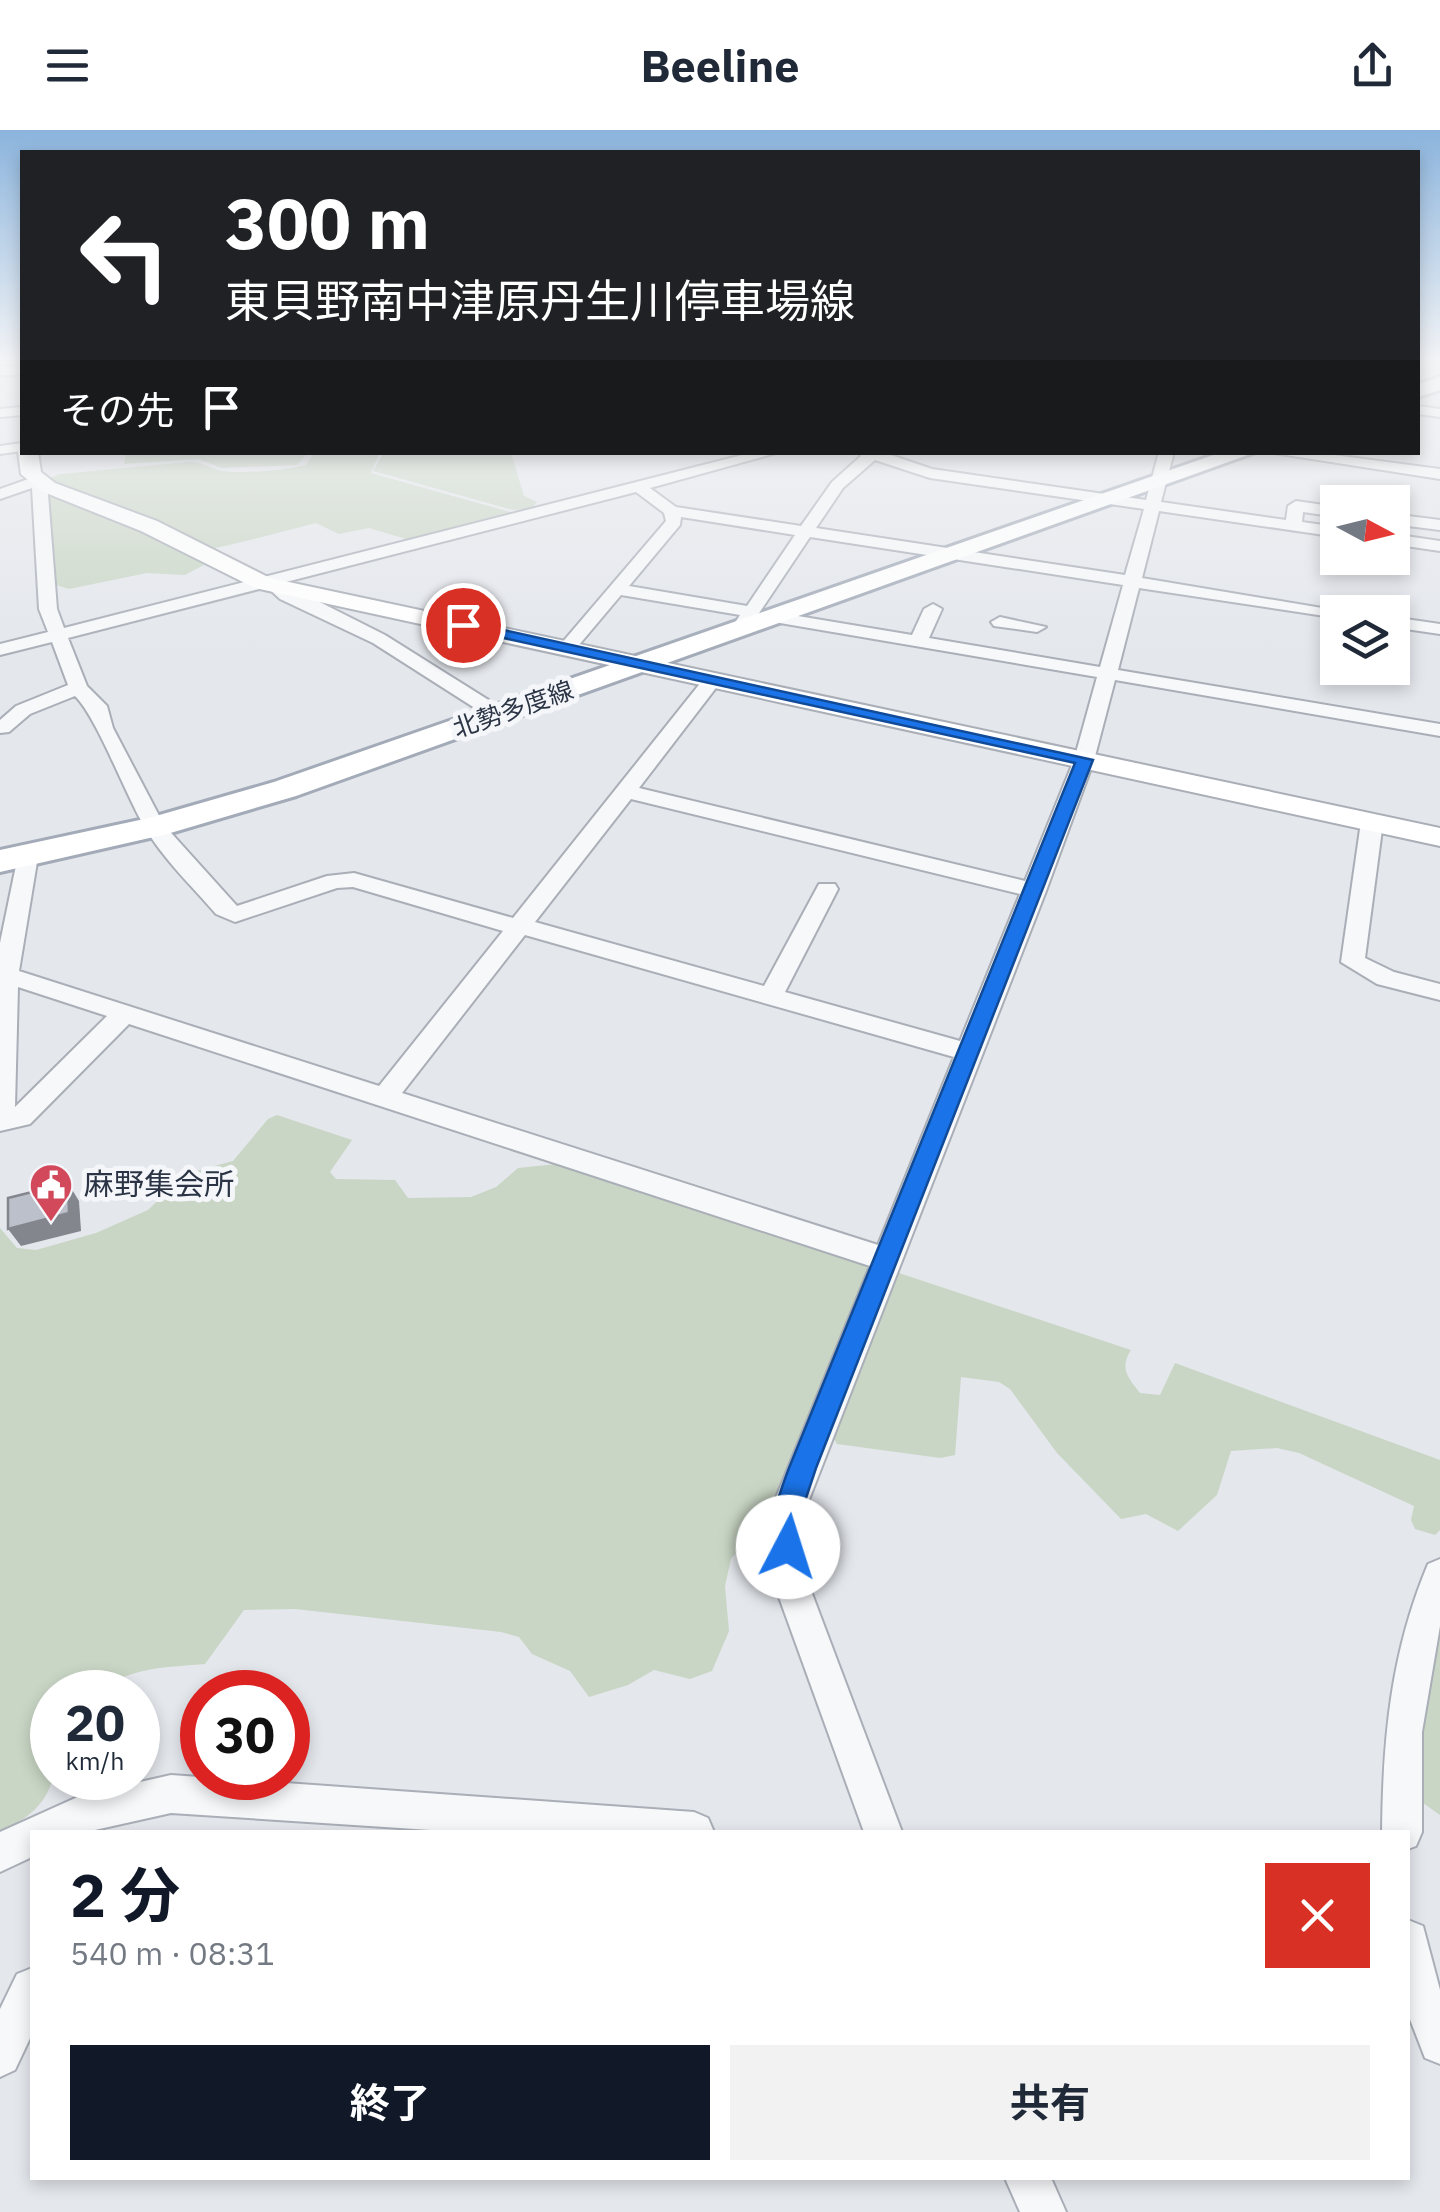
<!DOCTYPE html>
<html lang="ja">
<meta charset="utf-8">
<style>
:root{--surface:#fff;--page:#f2f2f3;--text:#1f2937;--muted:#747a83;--accent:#111827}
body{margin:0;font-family:"IBM Plex Sans","Noto Sans JP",sans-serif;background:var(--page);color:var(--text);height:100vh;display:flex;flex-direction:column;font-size:38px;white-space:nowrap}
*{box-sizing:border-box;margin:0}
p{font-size:32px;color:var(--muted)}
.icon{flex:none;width:55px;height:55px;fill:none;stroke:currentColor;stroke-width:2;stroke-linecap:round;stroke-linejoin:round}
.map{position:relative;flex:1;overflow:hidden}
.sheet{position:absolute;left:30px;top:1700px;width:1380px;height:350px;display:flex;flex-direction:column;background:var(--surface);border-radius:0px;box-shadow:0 5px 15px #0003}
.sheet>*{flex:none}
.top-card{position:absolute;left:20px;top:20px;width:1400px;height:305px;border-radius:0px;box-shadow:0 5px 15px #0003;background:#202124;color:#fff;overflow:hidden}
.needle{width:65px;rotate:97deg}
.tools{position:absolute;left:1320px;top:355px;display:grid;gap:20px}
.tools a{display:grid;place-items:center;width:90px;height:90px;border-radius:0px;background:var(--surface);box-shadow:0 5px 15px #0003;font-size:50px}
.speed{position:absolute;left:30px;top:1540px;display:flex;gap:20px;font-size:50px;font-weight:700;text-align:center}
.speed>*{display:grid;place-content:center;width:130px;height:130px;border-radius:50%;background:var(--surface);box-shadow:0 5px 15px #0003;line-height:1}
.speed small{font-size:25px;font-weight:400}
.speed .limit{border:15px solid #d22;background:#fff;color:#111}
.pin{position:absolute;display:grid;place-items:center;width:85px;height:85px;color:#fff;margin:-42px;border:5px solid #fff;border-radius:50%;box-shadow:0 2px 10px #0007}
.me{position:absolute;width:110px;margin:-55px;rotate:5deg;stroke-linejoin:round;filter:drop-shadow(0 0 8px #0008)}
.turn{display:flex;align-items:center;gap:35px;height:210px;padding:0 40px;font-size:45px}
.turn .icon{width:130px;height:130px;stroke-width:2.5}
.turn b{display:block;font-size:70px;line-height:85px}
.then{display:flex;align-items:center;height:95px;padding:0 40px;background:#0003;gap:20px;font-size:38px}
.round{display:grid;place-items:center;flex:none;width:105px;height:105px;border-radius:0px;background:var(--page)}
.headline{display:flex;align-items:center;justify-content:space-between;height:170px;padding:0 40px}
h1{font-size:60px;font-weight:700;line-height:75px;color:var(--accent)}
.action{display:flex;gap:20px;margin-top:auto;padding:20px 40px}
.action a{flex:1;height:115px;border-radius:0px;background:var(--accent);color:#fff;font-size:40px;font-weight:700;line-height:115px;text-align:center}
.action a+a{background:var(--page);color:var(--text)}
header{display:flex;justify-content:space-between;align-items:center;height:130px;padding:0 40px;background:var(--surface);font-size:45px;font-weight:700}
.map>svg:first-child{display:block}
.green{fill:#c9d6c5}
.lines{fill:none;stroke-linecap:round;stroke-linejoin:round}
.minor-casing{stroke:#a9aeb7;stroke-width:4}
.secondary-casing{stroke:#a9aeb7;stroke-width:4}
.primary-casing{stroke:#a3abb8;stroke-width:6}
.minor{fill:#f7f8fa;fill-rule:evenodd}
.secondary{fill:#fff;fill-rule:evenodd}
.primary{fill:#fff;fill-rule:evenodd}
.shaded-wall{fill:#83868d}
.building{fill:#bbc0ca;stroke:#83868d;stroke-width:2.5}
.route{fill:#1a73e8;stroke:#114b97;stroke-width:2.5}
.labels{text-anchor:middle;stroke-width:10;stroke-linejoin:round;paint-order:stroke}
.far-street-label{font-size:25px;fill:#2b3445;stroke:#f4f6f9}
.poi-label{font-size:30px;fill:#2b3445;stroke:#f4f6f9;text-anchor:start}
</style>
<header><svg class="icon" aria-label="menu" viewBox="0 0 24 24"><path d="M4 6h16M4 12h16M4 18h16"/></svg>Beeline<svg class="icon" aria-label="share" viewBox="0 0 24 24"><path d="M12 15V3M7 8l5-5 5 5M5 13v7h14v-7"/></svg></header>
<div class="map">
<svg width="1440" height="2082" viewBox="0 0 1440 2082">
<rect width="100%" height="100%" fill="#e4e7ec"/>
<!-- green -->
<g class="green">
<path d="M 126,323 L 126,322 L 308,323 L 297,335 L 221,338 L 199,329 L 124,334 Z"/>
<path d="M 314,323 L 379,323 L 371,343 L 514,383 L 413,411 L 369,398 L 339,404 L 316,393 C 280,402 245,412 210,419 L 47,349 L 61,344 L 188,332 C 202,332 206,336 218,340 C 234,345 289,340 306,335 Z"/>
<path d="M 384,323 L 511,323 L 524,366 L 537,372 L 531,379 L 513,380 L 373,341 Z"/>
<path d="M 42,360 L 208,427 L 211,431 L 185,445 L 147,443 L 69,459 L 53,454 Z"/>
<path d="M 277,985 L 352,1010 L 330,1042 L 336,1049 L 395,1050 L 408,1068 L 471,1067 L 496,1057 L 518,1038 L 567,1033 L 864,1129 L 871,1140 L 792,1325 L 778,1371 L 731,1429 L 725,1456 L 729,1501 L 712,1541 L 690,1549 L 654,1540 L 628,1555 L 589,1567 L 570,1541 L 532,1524 L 519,1507 L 501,1502 L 295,1479 L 244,1480 L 205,1534 C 171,1537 125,1537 101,1562 L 52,1562 C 53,1631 71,1669 0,1702 L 0,1098 L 17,1118 L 36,1120 L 96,1103 L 148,1080 L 185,1044 L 233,1031 L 268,989 Z"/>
<path d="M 896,1142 L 1131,1220 C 1119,1238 1128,1248 1140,1263 L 1160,1265 L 1175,1233 L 1440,1330 L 1440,1400 L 1435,1405 L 1415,1399 L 1411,1390 L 1414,1376 L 1299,1323 L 1277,1318 L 1231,1321 L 1217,1365 L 1178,1401 L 1146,1384 L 1121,1389 L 1057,1323 L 1010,1259 L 999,1252 L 961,1247 L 955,1325 L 940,1328 L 837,1314 L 833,1307 Z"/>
<path d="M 1440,1476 L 1440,1685 L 1416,1668 L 1414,1622 Z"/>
</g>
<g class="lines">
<!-- minor casing -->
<g class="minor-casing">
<g id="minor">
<rect x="0" y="237" width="22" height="8"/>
<path d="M 1418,276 L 1440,279 L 1440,287 L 1418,284 Z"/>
<path d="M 22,277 L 22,285 L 0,287 L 0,279 Z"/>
<path d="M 22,313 L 22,321 L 0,324 L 0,316 Z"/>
<path d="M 754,322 L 780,322 L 650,358 L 676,377 L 801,396 L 832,352 L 861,326 L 858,322 L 882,322 L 932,339 L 1146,370 L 1159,322 L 1174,322 L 1161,372 L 1286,390 L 1288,376 L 1296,371 L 1338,377 L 1338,387 L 1303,382 L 1302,392 L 1338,397 L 1338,407 L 1159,381 L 1142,448 L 1346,482 L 1338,482 L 1338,488 L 1139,458 L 1118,540 L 1440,594 L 1440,606 L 1115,550 L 1094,630 L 1046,761 L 805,1380 L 805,1445 L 902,1702 L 864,1702 L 771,1445 L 771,1380 L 870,1136 L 129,894 L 30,994 L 0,1001 L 0,813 L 19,721 L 27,719 L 38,726 L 19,841 L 379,956 L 503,801 L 353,757 L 337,758 L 235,792 L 216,784 C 192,756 161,727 143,694 C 125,663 96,586 75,566 L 30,584 L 9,602 L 0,603 L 0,590 L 16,576 L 68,555 L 52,512 L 0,525 L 0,514 L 48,502 L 39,479 L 32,358 L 0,369 L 0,359 L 37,346 L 47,352 L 57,479 L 64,498 ZM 875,330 L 930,348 L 1144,379 L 1125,445 L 816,398 L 843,358 ZM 636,362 L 664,383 L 666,391 L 561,514 L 561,522 L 573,522 L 621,465 L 740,485 L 730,500 L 745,504 L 810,407 L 1123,455 L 1100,537 L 929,508 L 942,479 L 933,474 L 924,479 L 912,505 L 774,482 L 765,487 L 774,492 L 1097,547 L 1074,630 L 1025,751 L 639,658 L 722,550 L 713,544 L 706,546 L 513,788 L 354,743 L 327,746 L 237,776 L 164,695 L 113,598 L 107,576 L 87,556 L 68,508 L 267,457 L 280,469 L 373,513 L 492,589 L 506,589 L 506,581 L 385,505 L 282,453 ZM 681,387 L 795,405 L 747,476 L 629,456 L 680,395 ZM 631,669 L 1020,764 L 960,911 L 785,862 L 838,759 L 835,754 L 819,754 L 764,856 L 535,792 ZM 525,805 L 954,927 L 878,1115 L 402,963 ZM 18,857 L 107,886 L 15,977 Z"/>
<path d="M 1267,322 L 1311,322 L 1440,339 L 1440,349 Z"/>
<path d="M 1392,384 L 1440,390 L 1440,400 L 1392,394 Z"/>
<path d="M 1392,404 L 1440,411 L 1440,421 L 1392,414 Z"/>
<path d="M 1000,487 L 1046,497 L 1037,502 L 994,496 L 991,492 Z"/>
<path d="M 1392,487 L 1440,494 L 1440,504 L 1392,497 Z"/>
<path d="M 1372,686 L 1383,692 L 1365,828 L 1394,842 L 1440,854 L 1440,870 L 1377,854 L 1341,832 L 1361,692 Z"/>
<path d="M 1440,1429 L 1440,1496 L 1422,1602 L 1422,1702 L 1416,1716 L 1408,1719 L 1408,1702 L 1382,1702 C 1383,1607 1391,1522 1428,1434 Z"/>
<path d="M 171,1645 L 694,1682 L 708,1688 L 714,1702 L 461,1702 L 171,1683 L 86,1702 L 32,1702 L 32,1727 L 0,1742 L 0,1702 L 82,1665 Z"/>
<path d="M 1408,1790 L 1423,1796 L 1440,1860 L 1440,1934 L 1425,1928 L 1408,1884 Z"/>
<path d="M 32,1838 L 32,1904 L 15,1940 L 0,1947 L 0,1879 L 17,1844 Z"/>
<path d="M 1005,2048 L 1051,2048 L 1066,2082 L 1020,2082 Z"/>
</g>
</g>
<!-- secondary casing -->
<g class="secondary-casing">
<path id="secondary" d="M 22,317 L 22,322 L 38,322 L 41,342 L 55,353 L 157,391 L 270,448 L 1440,698 L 1440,716 L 255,458 L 141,401 L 41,361 L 21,344 L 18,322 Z"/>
</g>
<!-- primary casing -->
<g class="primary-casing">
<g id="primary">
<path d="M 1440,247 L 1440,260 L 1418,267 L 1418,254 Z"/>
<path d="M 1222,322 L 1256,322 L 296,666 L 167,704 L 0,742 L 0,720 L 149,688 L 274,652 Z"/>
</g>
</g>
<!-- minor -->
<use href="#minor" class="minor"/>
<!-- secondary -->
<use href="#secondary" class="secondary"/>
<!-- primary -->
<use href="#primary" class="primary"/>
</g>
<!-- shaded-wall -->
<path class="shaded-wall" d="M 68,1053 L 79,1071 L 81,1101 L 21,1116 L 8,1099 Z"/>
<!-- building -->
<path class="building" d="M 68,1053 L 69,1083 L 8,1099 L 8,1068 Z"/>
<!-- sky -->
<linearGradient id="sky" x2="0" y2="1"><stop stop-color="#8bb4dd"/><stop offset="0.44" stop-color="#f3f4f6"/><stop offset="1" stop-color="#f3f4f6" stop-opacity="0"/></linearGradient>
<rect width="1440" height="525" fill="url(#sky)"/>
<!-- route -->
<path class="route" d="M 463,491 L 1093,630 L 816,1338 L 802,1380 L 798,1427 L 788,1431 L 778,1427 C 765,1398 779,1365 789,1338 L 1075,633 L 458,498 L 458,492 Z"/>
<!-- icons -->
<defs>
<g id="civic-pin" transform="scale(2.25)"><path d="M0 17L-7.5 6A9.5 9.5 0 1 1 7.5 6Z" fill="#d1495b" stroke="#f4f6f9"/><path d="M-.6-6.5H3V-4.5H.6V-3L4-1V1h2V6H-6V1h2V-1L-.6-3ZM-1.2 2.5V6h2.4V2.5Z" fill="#fff"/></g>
</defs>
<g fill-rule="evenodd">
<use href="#civic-pin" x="51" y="1055"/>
</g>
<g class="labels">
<!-- far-street labels -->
<g class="far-street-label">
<text transform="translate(513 579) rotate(-19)" y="9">北勢多度線</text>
</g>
<!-- poi labels -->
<g class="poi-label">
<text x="84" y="1065">麻野集会所</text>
</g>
</g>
</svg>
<div class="tools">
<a><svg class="needle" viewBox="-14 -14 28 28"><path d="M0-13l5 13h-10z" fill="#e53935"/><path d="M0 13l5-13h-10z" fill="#747a83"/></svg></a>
<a><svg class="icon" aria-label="layers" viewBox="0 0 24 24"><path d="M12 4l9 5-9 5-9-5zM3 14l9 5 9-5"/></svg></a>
</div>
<div class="speed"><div>20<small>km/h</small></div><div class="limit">30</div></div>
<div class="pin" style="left:463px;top:495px;background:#d93025"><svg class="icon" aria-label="arrive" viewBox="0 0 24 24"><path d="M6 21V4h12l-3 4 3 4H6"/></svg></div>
<svg class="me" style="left:788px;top:1417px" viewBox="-20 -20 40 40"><circle r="19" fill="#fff"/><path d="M0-13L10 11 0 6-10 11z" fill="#1a73e8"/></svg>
<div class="top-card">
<div class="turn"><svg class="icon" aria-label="left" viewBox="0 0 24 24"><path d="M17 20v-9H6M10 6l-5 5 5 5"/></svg><div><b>300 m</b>東貝野南中津原丹生川停車場線</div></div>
<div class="then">その先<svg class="icon" aria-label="arrive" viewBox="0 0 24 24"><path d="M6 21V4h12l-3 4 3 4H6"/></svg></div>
</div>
<section class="sheet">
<div class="headline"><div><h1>2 分</h1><p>540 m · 08:31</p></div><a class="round" style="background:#d93025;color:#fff"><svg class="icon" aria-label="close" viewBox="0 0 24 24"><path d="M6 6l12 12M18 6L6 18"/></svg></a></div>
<div class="action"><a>終了</a><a>共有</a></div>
</section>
</div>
